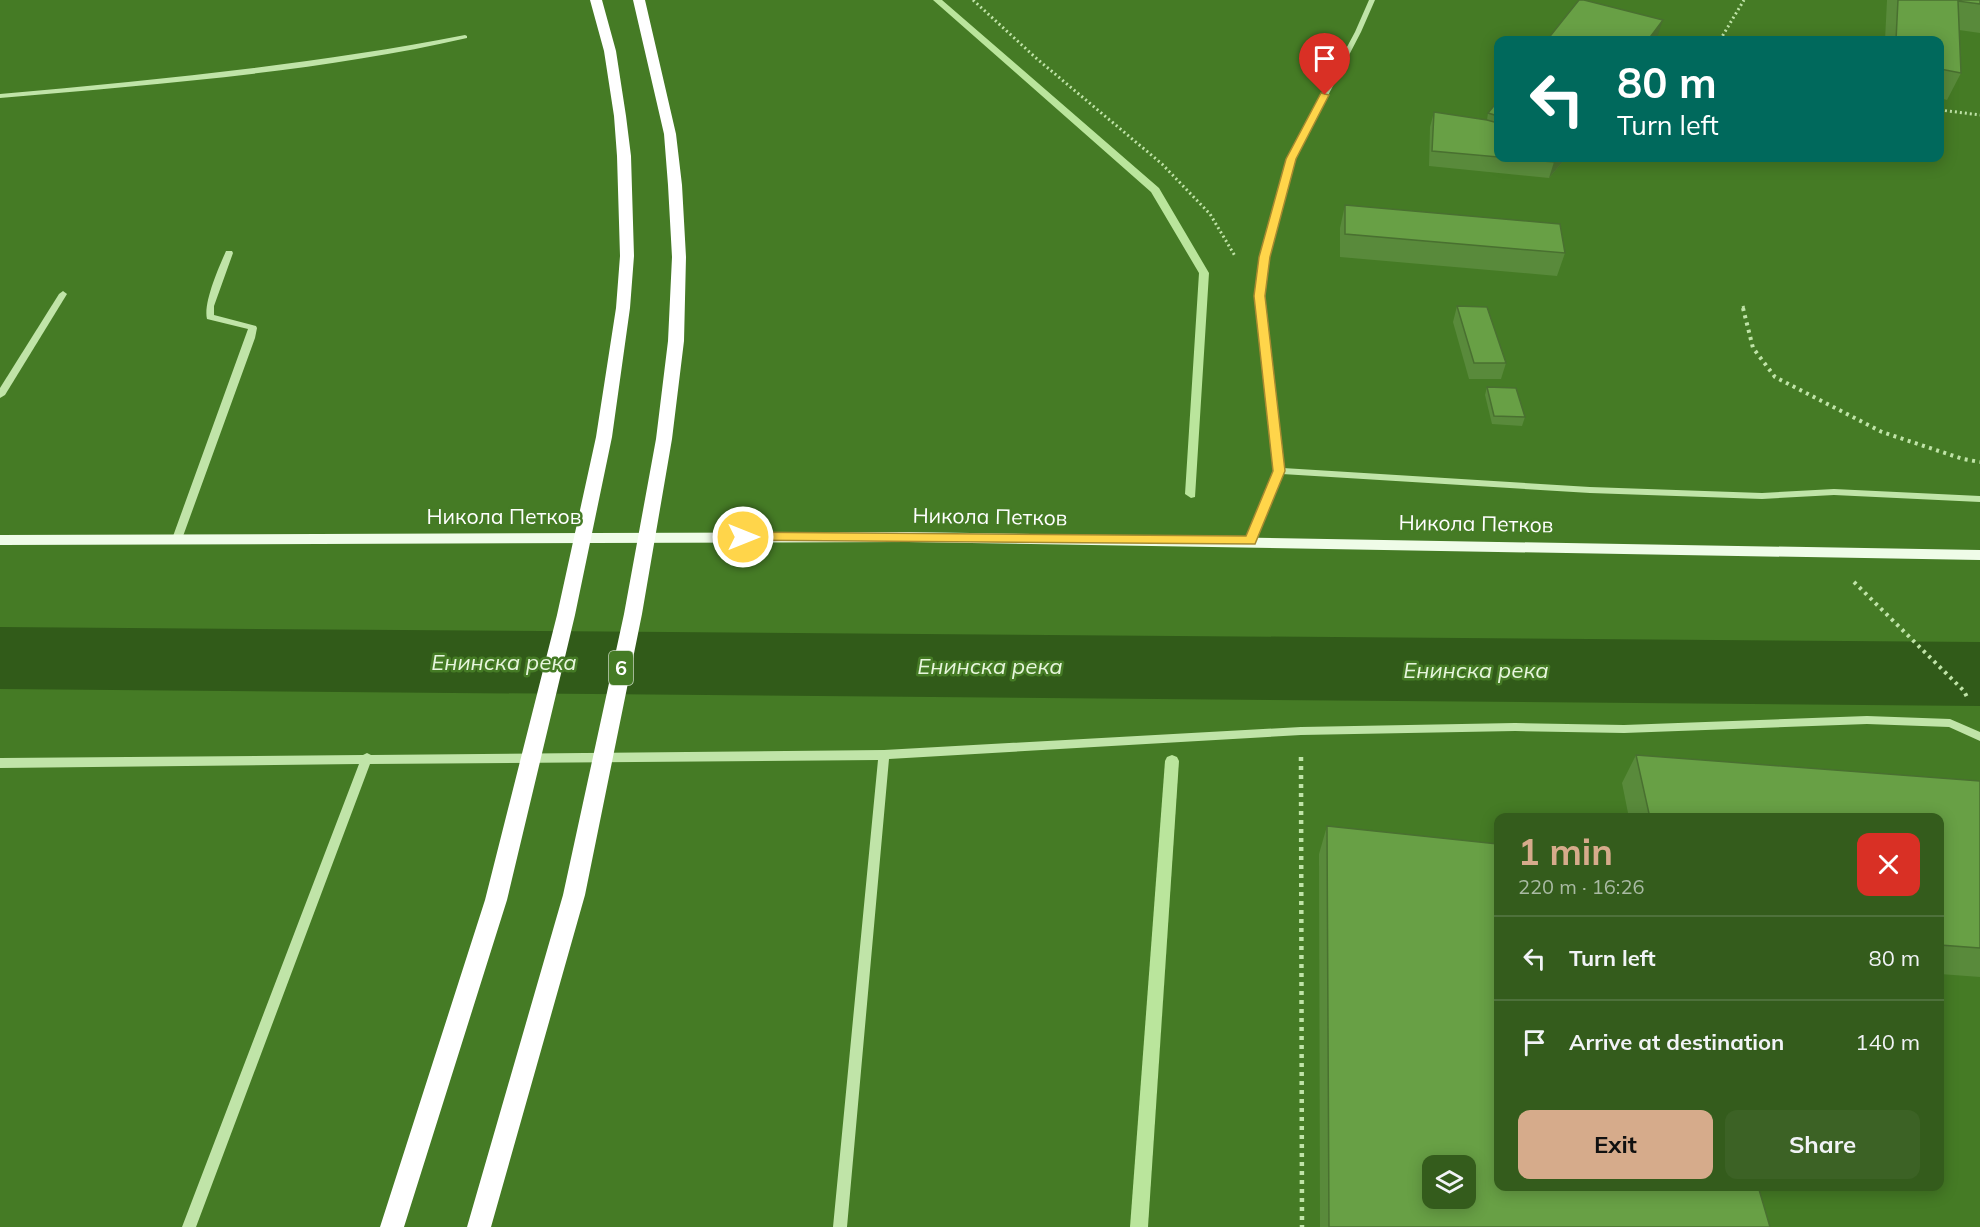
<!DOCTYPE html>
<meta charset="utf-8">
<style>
:root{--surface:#345c1c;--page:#3c6225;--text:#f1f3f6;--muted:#a9baa3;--line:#4e713b;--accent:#d6ab8b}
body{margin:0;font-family:Mulish,sans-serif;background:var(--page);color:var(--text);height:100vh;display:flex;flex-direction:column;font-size:22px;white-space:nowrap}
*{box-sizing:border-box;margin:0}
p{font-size:20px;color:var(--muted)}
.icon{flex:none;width:33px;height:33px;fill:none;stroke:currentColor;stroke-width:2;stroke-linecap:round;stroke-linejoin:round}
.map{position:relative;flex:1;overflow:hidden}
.details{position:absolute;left:1494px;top:813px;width:450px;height:378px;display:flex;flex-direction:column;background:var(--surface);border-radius:12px;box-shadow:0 3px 15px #0003}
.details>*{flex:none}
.guide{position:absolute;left:1494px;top:36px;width:450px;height:126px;border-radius:12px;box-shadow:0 3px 15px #0003;background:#00695c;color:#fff;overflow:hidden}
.buttons{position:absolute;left:1422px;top:1155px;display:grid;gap:12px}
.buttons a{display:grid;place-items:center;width:54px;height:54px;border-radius:12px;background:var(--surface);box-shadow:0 3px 15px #0003;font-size:30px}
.pin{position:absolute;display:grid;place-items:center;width:51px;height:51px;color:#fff;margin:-62px -26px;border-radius:50% 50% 50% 0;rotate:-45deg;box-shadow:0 0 6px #0007}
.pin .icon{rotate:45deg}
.me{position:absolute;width:66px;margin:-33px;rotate:90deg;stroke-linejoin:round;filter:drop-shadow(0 0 4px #0008)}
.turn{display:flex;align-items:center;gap:21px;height:126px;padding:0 24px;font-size:27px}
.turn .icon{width:78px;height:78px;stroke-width:2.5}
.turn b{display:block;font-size:42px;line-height:51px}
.round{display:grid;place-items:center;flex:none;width:63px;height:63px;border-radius:12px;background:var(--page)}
.summary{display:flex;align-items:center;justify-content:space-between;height:102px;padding:0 24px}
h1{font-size:36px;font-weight:700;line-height:45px;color:var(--accent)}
.primary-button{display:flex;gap:12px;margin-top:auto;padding:12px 24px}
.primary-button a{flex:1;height:69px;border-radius:12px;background:var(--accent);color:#111;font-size:24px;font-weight:700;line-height:69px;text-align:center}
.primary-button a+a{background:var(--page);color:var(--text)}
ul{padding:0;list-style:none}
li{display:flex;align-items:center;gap:18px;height:84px;padding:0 24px;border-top:2px solid var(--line)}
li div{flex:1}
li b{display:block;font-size:22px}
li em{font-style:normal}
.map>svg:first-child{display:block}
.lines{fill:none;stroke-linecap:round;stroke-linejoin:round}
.stream{fill:#bae59c;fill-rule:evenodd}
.river{fill:#315b19;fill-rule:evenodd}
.path-far2{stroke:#c0e4a8;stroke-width:3;stroke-dasharray:2 3;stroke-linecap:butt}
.path-far1{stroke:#c0e4a8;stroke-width:4;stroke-dasharray:3 4.5;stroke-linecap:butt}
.path{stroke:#c0e4a8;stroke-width:4.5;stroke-dasharray:4 5;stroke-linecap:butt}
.minor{fill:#c0e4a8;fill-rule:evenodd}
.major{fill:#effce8;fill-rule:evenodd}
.highway{fill:#fff;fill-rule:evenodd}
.wall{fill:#598a3b}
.shaded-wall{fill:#497030}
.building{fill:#68a045;stroke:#497030;stroke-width:1.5;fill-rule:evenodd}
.route{fill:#ffd54a;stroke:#a68a30;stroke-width:1.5}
.labels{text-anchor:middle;stroke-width:5;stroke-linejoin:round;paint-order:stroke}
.shield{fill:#457b25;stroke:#c7d7be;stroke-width:1.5}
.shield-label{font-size:20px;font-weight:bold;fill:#fff}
.street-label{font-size:21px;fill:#fff;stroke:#457b25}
.water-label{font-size:22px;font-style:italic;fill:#e7f6dd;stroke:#457b25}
</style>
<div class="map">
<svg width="1980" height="1227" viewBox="0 0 1980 1227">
<rect width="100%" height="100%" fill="#457b25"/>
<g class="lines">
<!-- stream -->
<g class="stream">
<path d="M 933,0 L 942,0 L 1159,188 L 1209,273 L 1195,497 L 1191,498 L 1185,494 L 1199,273 L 1151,192 Z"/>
<path d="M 1172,755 L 1177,757 L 1179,761 L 1148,1227 L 1130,1227 L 1165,761 L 1167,757 Z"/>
</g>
<!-- river -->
<path class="river" d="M 0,627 L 1980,642 L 1980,706 L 0,689 Z"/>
<!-- path-far2 -->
<g class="path-far2">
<path d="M 973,0 L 1036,58 L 1162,164 L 1210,214 L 1235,256"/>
<path d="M 1720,40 L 1744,0"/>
<path d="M 1940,110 L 1980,115"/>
<path d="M 1743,306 L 1744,309"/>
</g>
<!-- path-far1 -->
<g class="path-far1">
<path d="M 1743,308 L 1753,348 L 1775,377 L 1882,432 L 1963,459 L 1980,462"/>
<path d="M 1854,582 L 1964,691 L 1968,699"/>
</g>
<!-- path -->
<path class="path" d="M 1301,757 L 1302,1227"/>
<!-- minor -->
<g class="minor">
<path d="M 1369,0 L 1375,0 L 1361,32 L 1295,159 L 1268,257 L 1264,296 L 1283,468 L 1590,487 L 1762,493 L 1834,489 L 1980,496 L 1980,502 L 1834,495 L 1762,499 L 1590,493 L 1282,474 L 1255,541 L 1254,543 L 1246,543 L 1245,541 L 1274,471 L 1256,296 L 1260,257 L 1287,159 L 1355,32 Z"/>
<path d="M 465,35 L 467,36 L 467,38 C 314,73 156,84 0,98 L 0,94 C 156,80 311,65 465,35 Z"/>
<path d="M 226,251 L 232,251 L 233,253 L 214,306 L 214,315 L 256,326 L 257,328 L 255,338 L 182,539 L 177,543 L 172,539 L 248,329 L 207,319 C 203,303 219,267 226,251 Z"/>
<path d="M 63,291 L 67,294 L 5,395 L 0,398 L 0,388 L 59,294 Z"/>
<path d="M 1867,716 L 1950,719 L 1980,732 L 1980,741 L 1949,727 L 1867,724 L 1624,733 L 1515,731 L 1301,735 L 889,759 L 847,1227 L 833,1227 L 878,760 L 370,764 L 196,1227 L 182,1227 L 359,764 L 0,768 L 0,758 L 363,755 L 367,753 L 371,755 L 884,750 L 1301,727 L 1515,723 L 1624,725 Z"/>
</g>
<!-- major -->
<path class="major" d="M 908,532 L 1980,550 L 1980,560 L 908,542 L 0,545 L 0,535 Z"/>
<!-- highway -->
<g class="highway">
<path d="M 590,0 L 602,0 L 616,51 L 626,116 L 631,156 L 634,256 L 630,308 L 612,437 L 575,615 L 507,900 L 404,1227 L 380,1227 L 485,900 L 557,615 L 596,437 L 616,308 L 620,256 L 617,156 L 614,116 L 604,51 Z"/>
<path d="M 633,0 L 645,0 L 676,134 L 682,185 L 686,257 L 684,341 L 672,439 L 642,614 L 585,895 L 491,1227 L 467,1227 L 563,895 L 624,614 L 656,439 L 668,341 L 672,257 L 668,185 L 664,134 Z"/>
</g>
</g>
<!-- wall -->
<g class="wall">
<path d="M 1887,0 L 1980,0 L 1980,33 L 1959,30 L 1961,73 L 1947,100 L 1940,98 L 1940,40 L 1885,40 Z"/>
<path d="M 1498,101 L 1498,158 L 1574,158 L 1572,161 L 1565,159 L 1549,178 L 1429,166 L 1430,127 L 1434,112 L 1487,120 L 1488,113 Z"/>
<path d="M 1345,205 L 1565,253 L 1557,276 L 1340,257 L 1340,228 Z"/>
<path d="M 1457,306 L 1506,363 L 1501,379 L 1469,379 L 1453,322 Z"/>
<path d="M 1487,387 L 1525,417 L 1522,426 L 1492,424 L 1485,395 Z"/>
<path d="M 1636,755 L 1980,781 L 1980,977 L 1940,974 L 1940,818 L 1629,818 L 1622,783 Z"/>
<path d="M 1327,826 L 1770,1227 L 1320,1227 L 1319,854 Z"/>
</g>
<!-- shaded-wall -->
<g class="shaded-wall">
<path d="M 1663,20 L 1656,40 L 1648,40 Z"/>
<path d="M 1558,158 L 1566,158 L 1549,178 L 1554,162 Z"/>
</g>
<!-- building -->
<g class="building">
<path d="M 1579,0 L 1584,0 L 1663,20 L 1648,40 L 1547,40 Z"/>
<path d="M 1898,0 L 1980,0 L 1980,4 L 1958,1 L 1961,73 L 1940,69 L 1940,40 L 1896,40 Z"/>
<path d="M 1498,101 L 1498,116 L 1488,113 Z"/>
<path d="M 1434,112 L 1487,120 L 1498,123 L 1498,157 L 1432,151 Z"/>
<path d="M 1505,158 L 1558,158 L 1554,162 Z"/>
<path d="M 1345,205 L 1560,224 L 1565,253 L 1345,234 Z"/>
<path d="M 1457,306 L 1487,307 L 1506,363 L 1474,363 Z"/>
<path d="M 1487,387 L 1516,388 L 1525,417 L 1494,416 Z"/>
<path d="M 1636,755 L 1980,781 L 1980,948 L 1940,945 L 1940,818 L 1650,818 Z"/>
<path d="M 1327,826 L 1498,844 L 1498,1186 L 1758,1186 L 1770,1227 L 1329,1227 ZM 1432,1166 L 1466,1166 L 1466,1198 L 1432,1198 Z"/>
</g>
<!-- route -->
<path class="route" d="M 1321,93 L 1329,95 L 1296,159 L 1270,257 L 1265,296 L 1285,471 L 1255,544 L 739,540 L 737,537 L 743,532 L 1246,536 L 1273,471 L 1254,296 L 1259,257 L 1286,159 Z"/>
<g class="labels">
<!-- shield labels -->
<rect class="shield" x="609" y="651" width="24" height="34" rx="4.5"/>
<g class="shield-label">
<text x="621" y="675">6</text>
</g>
<!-- street labels -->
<g class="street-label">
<text x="504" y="524">Никола Петков</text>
<text transform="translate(990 517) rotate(1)" y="7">Никола Петков</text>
<text transform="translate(1476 524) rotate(1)" y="7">Никола Петков</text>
</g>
<!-- water labels -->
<g class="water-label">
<text x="504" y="670">Енинска река</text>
<text x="990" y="674">Енинска река</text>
<text x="1476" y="678">Енинска река</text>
</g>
</g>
</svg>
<div class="buttons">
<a><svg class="icon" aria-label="layers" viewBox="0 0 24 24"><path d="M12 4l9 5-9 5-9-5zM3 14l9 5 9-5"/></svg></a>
</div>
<div class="pin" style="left:1325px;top:95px;background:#d93025"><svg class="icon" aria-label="arrive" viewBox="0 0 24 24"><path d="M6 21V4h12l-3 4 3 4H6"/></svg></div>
<svg class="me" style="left:743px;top:537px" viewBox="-20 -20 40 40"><circle r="17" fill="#ffd54a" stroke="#fff" stroke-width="3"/><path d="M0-11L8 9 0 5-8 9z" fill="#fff"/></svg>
<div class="guide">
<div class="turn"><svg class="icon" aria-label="left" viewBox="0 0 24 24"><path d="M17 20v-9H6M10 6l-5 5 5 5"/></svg><div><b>80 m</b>Turn left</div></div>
</div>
<section class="details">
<div class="summary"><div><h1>1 min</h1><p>220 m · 16:26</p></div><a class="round" style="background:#d93025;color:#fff"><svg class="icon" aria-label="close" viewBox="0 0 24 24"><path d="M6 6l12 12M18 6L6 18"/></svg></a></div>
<ul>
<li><svg class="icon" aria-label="left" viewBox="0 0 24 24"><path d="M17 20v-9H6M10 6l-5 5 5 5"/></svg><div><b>Turn left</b></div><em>80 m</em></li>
<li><svg class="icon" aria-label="arrive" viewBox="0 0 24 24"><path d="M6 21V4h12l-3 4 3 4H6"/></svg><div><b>Arrive at destination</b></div><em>140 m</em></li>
</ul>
<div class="primary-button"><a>Exit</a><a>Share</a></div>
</section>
</div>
